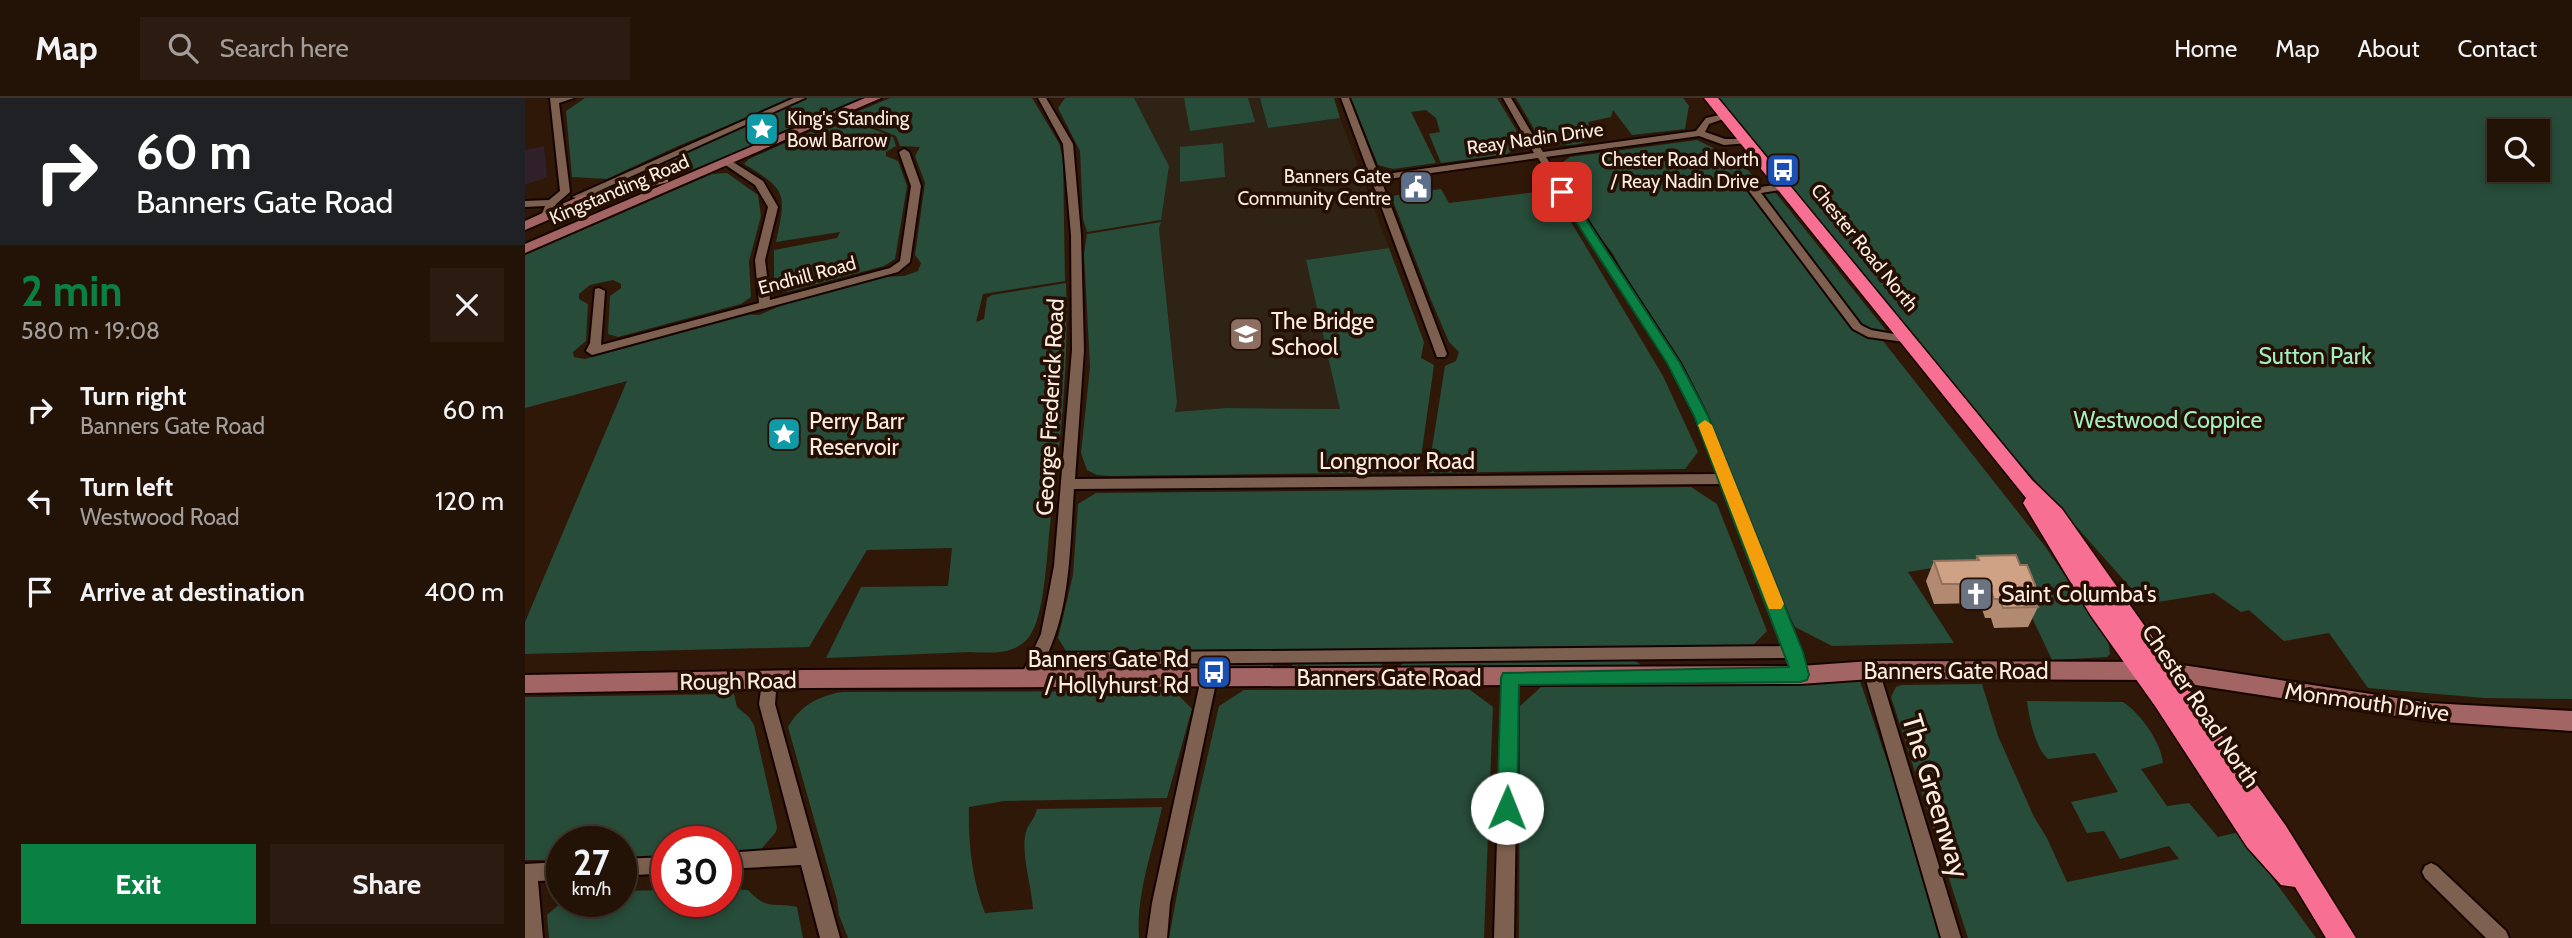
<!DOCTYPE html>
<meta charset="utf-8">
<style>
:root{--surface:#231206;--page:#2b1b10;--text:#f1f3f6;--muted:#a39e9b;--line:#403228;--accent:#0b8043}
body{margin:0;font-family:Cabin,sans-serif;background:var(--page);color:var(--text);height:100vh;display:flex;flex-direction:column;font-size:26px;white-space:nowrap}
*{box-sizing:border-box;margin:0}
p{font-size:23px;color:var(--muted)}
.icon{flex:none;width:38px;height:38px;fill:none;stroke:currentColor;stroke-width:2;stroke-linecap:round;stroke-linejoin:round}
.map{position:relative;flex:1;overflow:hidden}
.panel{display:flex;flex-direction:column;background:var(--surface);width:525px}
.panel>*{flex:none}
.guide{background:#202124;color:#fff;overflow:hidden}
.fabs{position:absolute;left:1962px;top:21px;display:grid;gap:14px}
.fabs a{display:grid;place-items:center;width:63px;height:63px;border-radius:0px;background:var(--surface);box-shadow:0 4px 10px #0003,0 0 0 2px var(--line);font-size:35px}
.speed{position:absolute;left:21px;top:728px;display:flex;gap:14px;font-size:35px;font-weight:700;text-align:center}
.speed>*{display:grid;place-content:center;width:91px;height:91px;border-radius:50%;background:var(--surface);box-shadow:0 4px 10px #0003,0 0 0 2px var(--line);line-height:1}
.speed small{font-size:18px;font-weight:400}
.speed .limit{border:10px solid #d22;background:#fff;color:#111}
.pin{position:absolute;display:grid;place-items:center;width:60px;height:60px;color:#fff;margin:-30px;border-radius:14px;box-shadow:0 4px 10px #0006}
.me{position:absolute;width:77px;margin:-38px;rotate:1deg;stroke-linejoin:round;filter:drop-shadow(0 0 5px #0008)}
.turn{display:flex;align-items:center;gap:24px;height:147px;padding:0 21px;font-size:32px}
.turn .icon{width:91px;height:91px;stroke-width:2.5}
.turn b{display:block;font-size:49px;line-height:60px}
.round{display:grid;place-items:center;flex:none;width:74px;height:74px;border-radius:0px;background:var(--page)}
.head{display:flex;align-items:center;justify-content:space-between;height:119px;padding:0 21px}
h1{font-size:42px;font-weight:700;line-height:52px;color:var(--accent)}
.cta{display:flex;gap:14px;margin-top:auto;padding:14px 21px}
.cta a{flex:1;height:80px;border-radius:0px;background:var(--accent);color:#fff;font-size:28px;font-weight:700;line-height:80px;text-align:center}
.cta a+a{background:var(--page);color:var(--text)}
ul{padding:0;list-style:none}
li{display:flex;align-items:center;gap:21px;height:91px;padding:0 21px}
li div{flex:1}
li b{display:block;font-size:26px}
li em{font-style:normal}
header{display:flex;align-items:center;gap:42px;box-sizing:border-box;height:98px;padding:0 35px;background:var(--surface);border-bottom:2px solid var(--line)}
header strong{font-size:33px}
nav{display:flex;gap:38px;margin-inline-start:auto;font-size:24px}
.search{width:490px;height:63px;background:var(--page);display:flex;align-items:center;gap:18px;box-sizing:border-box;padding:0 24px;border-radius:0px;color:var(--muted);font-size:26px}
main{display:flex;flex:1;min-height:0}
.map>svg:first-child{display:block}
.commercial{fill:#302029}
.education{fill:#2f2315}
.green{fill:#274c39;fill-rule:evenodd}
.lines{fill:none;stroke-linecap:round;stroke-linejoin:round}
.street-casing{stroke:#160300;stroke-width:4}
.secondary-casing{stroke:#160300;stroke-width:4}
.highway-casing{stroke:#160300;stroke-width:3}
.street{fill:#7d604f;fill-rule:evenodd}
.secondary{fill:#a26563;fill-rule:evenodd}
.highway{fill:#f77093;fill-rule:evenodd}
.wall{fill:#b28a72}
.building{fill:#cfa185;stroke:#91715d;stroke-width:2}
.route{fill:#0b8043;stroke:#07532c;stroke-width:2}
.slow{fill:#f59e0b}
.labels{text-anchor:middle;stroke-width:7;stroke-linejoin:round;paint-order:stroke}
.far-poi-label{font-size:19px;fill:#fcece2;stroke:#250e02;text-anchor:end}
.far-street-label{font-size:19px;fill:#fcece2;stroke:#250e02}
.poi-label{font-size:23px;fill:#fcece2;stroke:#250e02;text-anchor:start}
.park-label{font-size:23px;fill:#a0efc6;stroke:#250e02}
.street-label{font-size:23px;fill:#fcece2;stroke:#250e02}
.near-street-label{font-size:28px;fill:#fcece2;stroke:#250e02}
</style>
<header>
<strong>Map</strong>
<div class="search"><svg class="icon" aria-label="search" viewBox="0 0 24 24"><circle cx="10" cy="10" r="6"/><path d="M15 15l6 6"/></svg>Search here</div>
<nav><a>Home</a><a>Map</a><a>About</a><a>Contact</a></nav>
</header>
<main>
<section class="panel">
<div class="guide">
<div class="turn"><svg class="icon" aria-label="right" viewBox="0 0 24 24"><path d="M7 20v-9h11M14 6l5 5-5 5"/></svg><div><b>60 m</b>Banners Gate Road</div></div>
</div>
<div class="head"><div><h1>2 min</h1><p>580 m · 19:08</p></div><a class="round"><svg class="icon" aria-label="close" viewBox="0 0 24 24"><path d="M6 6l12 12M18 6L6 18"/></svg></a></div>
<ul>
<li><svg class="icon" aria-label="right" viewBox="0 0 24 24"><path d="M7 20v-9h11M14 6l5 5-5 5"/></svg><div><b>Turn right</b><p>Banners Gate Road</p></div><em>60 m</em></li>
<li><svg class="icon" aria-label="left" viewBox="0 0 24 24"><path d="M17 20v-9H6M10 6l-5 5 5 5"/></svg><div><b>Turn left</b><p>Westwood Road</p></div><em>120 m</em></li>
<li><svg class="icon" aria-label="arrive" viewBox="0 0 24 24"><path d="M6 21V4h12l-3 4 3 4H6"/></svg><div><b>Arrive at destination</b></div><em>400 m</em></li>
</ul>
<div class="cta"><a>Exit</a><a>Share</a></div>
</section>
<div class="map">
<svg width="2047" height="840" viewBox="0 0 2047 840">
<rect width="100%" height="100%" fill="#2f1808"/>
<!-- commercial -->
<path class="commercial" d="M 19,48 L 22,79 L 0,87 L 0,52 Z"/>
<!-- education -->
<path class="education" d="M 609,0 L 735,0 L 743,30 L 815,20 L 864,150 L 781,162 L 816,311 L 701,310 L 650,314 L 652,304 L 634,130 L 644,68 Z"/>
<!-- green -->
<g class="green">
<path d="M 60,0 L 269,0 L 153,48 L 82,81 L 47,79 L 41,13 Z"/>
<path d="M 282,0 L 346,0 C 256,38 167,82 68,93 Z"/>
<path d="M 365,0 L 507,0 L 534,45 L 538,60 L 540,183 L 458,196 L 451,224 L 459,221 L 462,200 L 467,197 L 541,185 C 544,264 536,341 526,419 C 522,447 521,517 504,539 C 490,557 465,555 445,554 L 301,560 L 336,489 L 423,488 L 427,450 L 342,452 L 284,549 L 0,556 L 0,524 L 102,283 L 0,310 L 0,157 L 187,76 L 202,75 L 233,97 L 236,118 L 224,163 L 226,199 L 216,206 L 93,239 L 83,236 L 85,198 L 96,190 L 96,186 L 88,182 L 65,187 L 54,196 L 54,201 L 63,206 L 61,243 L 48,254 L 49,259 L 60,261 L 221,216 L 234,217 L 262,205 L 360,179 L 379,178 L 393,173 L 396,165 L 390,157 L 400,85 L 390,58 L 395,49 L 375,48 L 371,38 L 322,18 Z"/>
<path d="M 540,0 L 609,0 L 644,68 L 636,122 L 562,134 L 558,121 L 555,53 L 533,10 Z"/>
<path d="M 659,0 L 723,0 L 730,24 L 665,33 Z"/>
<path d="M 735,0 L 809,0 L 815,20 L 743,30 Z"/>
<path d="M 826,0 L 972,0 L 999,45 L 982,56 L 916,65 L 904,36 L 915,34 L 911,20 L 901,12 L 886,14 L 911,65 L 868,71 L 853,67 Z"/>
<path d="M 991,0 L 1158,0 L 1164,8 L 1160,31 L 1107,37 L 1088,12 L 1086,19 L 1063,24 L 1069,38 C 1056,51 1033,47 1016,43 Z"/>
<path d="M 1194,0 L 2047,0 L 2047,601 L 1959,600 L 1843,590 L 1804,535 L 1759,543 L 1724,512 L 1716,514 L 1689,495 L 1620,506 L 1446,310 ZM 1974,33 L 2012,33 L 2012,72 L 1974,72 Z"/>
<path d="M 319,19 L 368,39 L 371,48 L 361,54 L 361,58 L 373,63 L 382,88 L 370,161 L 359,168 L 262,194 L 249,193 L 249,152 L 312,140 L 315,134 L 251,144 C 261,96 263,92 219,66 L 224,61 Z"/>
<path d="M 1172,42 L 1217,64 L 1236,89 L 1221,92 L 1323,227 L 1345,240 L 1358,243 L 1522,451 L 1583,542 L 1585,556 L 1582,559 L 1527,562 L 1478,458 L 1383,474 L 1429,545 L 1307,548 L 1270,529 L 1253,496 L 1185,322 L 1163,278 L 1119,212 L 1088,156 L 1069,131 L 1032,68 L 1045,59 Z"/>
<path d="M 698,45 L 700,79 L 655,84 L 655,49 Z"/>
<path d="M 916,91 L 924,105 L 1027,92 L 1138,278 L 1173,354 L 1160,371 L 903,375 L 920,268 L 931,263 L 934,254 L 924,244 L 906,202 L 866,98 Z"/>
<path d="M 1247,92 L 1250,94 L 1363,235 L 1339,230 L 1335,227 L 1235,94 Z"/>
<path d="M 636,124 L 634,131 L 652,304 L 650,314 L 701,310 L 815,311 L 781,162 L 864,150 L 899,244 L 896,260 L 909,267 L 894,374 L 585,378 L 572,377 L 562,372 L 556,355 L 565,269 L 559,156 L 562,136 Z"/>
<path d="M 1166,389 L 1192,406 L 1242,533 L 1226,549 L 559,554 L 541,553 L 533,540 L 548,477 L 553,406 L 571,395 Z"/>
<path d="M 1109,562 L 1116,567 L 1113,573 L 874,571 L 878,564 Z"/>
<path d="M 768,565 L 857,565 L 856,574 L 765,575 Z"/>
<path d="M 748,566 L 747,575 L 547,576 L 549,567 Z"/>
<path d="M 1334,580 L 1422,840 L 994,840 L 995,608 L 1016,589 Z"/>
<path d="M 1457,586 L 1473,638 L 1509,719 L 1522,740 L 1542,784 L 1654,761 L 1644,748 L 1595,761 L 1579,733 L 1562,735 L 1546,704 L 1593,694 L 1570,655 L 1523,661 C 1510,650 1504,619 1502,603 L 1598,604 C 1616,616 1636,644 1638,665 L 1616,671 L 1642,708 L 1664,705 L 1693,739 L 1714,734 L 1791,840 L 1443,840 L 1366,599 L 1371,589 L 1377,587 Z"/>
<path d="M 944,591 L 968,609 L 959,840 L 644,840 L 656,774 L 694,608 L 719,592 Z"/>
<path d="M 649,593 L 667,611 L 642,700 L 479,703 L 444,709 C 443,744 447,782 460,815 L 508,811 C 507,789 494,750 502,731 C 505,724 510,720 512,711 L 637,709 C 628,752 611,795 614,840 L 323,840 L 314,817 L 312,802 L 263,629 C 275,608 293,598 317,594 Z"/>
<path d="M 209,596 L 212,609 L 224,619 L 229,627 L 252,729 L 251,734 L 231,757 L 201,758 L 201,744 L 142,744 L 142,760 L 96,760 L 96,744 L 37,744 L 37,762 L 0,762 L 0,599 Z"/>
<path d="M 201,791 L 223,792 C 243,813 248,804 272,809 L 278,840 L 24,840 L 22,817 L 38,803 L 96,803 L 96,793 L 142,792 L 142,803 L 201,803 Z"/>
</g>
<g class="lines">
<!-- street casing -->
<g class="street-casing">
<g id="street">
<path d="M 25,0 L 49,0 L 34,5 L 45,94 L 31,106 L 25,120 L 21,121 L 16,118 L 20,108 L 0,109 L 0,103 L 24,102 L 35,93 Z"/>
<path d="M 269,0 L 280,0 L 56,101 L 47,99 Z"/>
<path d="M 513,0 L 521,0 L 548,46 L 556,137 L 559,252 L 550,381 L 1192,376 L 1170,318 L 1143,265 L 1013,60 L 856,82 L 922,256 L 920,259 L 912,259 L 816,0 L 824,0 L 854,77 L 1009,55 L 978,0 L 986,0 L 1018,54 L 1171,33 L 1181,20 L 1204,15 L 1204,19 L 1184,26 L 1180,34 L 1200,41 L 1224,41 L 1224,45 L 1199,47 L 1174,38 L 1021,59 L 1155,265 L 1182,318 L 1277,554 L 1283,577 L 1281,582 L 1275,583 L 1269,582 L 1263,560 L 517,567 L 509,585 L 503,587 L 497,585 L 495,580 L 516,536 L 529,468 L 547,252 L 546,137 L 538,46 ZM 1196,386 L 1259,548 L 523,555 C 546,505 545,444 549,391 Z"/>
<path d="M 379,51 L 384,54 L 396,88 L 385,164 L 373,174 L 67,257 L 61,253 L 65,245 L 70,191 L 74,190 L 80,193 L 76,247 L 234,205 L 230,162 L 243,109 L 230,87 L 199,66 L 199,62 L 205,62 L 238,83 L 253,109 L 240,162 L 245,202 L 365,170 L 375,163 L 386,88 L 374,54 Z"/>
<path d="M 1257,86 L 1262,89 L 1261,91 L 1236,95 L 1336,227 L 1346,232 L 1386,239 L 1386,245 L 1343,239 L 1328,231 L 1224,93 L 1229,90 Z"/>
<path d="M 1346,566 L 1352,567 L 1354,572 L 1436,840 L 1416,840 L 1338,572 L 1340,567 Z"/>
<path d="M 684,573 L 690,575 L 692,580 L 645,805 L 642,840 L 622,840 L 627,805 L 676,580 L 678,575 Z"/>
<path d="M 985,573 L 991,575 L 993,580 L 989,840 L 969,840 L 977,580 L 979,575 Z"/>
<path d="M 244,575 L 250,577 L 252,582 L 250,606 L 315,840 L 295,840 L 276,767 L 201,771 L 201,755 L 272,750 L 234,606 L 238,577 Z"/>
<path d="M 142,759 L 142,775 L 96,778 L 96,761 Z"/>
<path d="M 37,764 L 37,782 L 13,783 L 18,840 L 0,840 L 0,766 Z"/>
<path d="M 1906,765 L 1912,768 L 1981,833 L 1984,840 L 1961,840 L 1900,780 L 1897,774 L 1900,768 Z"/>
</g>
</g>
<!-- secondary casing -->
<g class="secondary-casing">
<g id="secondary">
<path d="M 340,0 L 356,0 L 0,155 L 0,146 Z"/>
<path d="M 138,77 L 143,78 L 143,84 L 65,104 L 0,132 L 0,123 L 55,98 Z"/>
<path d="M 1346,563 L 1638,564 L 1905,605 L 2047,613 L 2047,633 L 1905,623 L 1638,582 L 1346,581 L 1275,586 L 280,590 L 0,595 L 0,577 L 280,572 L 1275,568 Z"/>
</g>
</g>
<!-- highway casing -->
<g class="highway-casing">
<path id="highway" d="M 1179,0 L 1193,0 L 1507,382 L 1537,411 L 1761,728 L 1831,840 L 1801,840 L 1770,789 L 1756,787 L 1722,749 L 1630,608 L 1566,518 L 1498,405 L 1501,400 Z"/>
</g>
<!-- street -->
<use href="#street" class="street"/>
<!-- secondary -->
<use href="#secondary" class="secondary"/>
<!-- highway -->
<use href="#highway" class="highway"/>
</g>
<!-- wall -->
<path class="wall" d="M 1452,458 L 1495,467 L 1515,499 L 1512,507 L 1513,509 L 1503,529 L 1469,530 L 1466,520 L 1460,520 L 1455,505 L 1409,506 L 1401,483 L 1409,463 L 1451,462 Z"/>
<!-- building -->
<path class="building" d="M 1491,457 L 1495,467 L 1502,467 L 1515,499 L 1509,500 L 1513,509 L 1478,510 L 1475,501 L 1469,501 L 1463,486 L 1417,486 L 1409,463 L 1454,462 L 1452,458 Z"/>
<!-- route -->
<path class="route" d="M 1037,91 L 1043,94 L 1155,265 L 1183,318 L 1278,554 L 1284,577 L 1282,582 L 1275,584 L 994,587 L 992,710 L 989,716 L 982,719 L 975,716 L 972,710 L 976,580 L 978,575 L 1264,569 L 1169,318 L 1142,265 L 1032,94 Z"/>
<!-- slow -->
<path class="slow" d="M 1180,322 L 1187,327 L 1259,506 L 1256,511 L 1244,511 L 1242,506 L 1173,327 Z"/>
<!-- icons -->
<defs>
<g id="sight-square" transform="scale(1.75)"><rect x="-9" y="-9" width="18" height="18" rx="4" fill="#0f9aa8" stroke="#250e02"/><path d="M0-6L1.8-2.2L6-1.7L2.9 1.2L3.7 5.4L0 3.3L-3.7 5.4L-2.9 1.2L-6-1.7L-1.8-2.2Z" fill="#fff"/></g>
<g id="bus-square" transform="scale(1.75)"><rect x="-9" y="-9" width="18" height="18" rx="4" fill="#1a4fb4" stroke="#250e02"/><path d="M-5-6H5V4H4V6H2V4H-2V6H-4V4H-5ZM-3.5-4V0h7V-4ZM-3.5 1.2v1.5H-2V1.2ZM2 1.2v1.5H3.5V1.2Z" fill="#fff"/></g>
<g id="civic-square" transform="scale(1.75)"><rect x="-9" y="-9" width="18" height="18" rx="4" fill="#5c6f8a" stroke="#250e02"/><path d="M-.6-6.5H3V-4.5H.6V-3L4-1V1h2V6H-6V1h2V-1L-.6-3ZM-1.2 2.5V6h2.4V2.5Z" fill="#fff"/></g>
<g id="school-square" transform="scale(1.75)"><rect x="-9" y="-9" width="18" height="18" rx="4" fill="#8d6e63" stroke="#250e02"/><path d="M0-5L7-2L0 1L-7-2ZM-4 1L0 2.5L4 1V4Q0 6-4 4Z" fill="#fff"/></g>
<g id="church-square" transform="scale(1.75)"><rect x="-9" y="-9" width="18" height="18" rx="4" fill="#6b7280" stroke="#250e02"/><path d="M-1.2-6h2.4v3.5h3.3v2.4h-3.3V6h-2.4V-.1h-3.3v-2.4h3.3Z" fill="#fff"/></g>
</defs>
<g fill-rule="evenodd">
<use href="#sight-square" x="237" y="31"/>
<use href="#bus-square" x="1258" y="72"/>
<use href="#civic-square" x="891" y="89"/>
<use href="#school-square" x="721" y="236"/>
<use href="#sight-square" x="259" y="336"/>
<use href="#church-square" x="1451" y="496"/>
<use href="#bus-square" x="689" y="574"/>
</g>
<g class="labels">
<!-- far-poi labels -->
<g class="far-poi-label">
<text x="262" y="27" text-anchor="start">King's Standing<tspan x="262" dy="22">Bowl Barrow</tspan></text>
<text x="1234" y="68">Chester Road North<tspan x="1234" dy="22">/ Reay Nadin Drive</tspan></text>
<text x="866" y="85">Banners Gate<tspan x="866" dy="22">Community Centre</tspan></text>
</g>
<!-- far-street labels -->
<g class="far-street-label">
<text transform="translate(1010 40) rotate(-8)" y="7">Reay Nadin Drive</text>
<text transform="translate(94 91) rotate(-23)" y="7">Kingstanding Road</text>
<text transform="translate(1340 149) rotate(51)" y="7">Chester Road North</text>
<text transform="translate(282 177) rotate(-15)" y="7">Endhill Road</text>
</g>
<!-- poi labels -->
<g class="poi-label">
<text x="746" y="231">The Bridge<tspan x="746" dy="26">School</tspan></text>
<text x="284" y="331">Perry Barr<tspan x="284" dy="26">Reservoir</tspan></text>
<text x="1476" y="504">Saint Columba's</text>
<text x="664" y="569" text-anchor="end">Banners Gate Rd<tspan x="664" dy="26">/ Hollyhurst Rd</tspan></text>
</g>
<!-- park labels -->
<g class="park-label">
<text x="1790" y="266">Sutton Park</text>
<text x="1643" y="330">Westwood Coppice</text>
</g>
<!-- street labels -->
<g class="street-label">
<text transform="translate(525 309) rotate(-87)" y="8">George Frederick Road</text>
<text x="872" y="371">Longmoor Road</text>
<text x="1431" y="581">Banners Gate Road</text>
<text x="864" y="588">Banners Gate Road</text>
<text transform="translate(213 583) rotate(-1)" y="8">Rough Road</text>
<text transform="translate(1842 604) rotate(8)" y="8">Monmouth Drive</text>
<text transform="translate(1676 608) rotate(56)" y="8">Chester Road North</text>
</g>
<!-- near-street labels -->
<g class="near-street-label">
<text transform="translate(1411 698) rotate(73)" y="10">The Greenway</text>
</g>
</g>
</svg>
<div class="fabs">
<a><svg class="icon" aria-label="search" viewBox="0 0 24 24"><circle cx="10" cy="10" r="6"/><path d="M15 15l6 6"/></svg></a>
</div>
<div class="speed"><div>27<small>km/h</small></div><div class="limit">30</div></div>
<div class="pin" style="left:1037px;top:94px;background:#d93025"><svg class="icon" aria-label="arrive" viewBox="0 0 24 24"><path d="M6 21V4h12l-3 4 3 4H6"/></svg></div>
<svg class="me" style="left:982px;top:710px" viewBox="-20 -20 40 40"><circle r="19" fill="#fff"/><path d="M0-13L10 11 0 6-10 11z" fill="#0b8043"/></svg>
</div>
</main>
